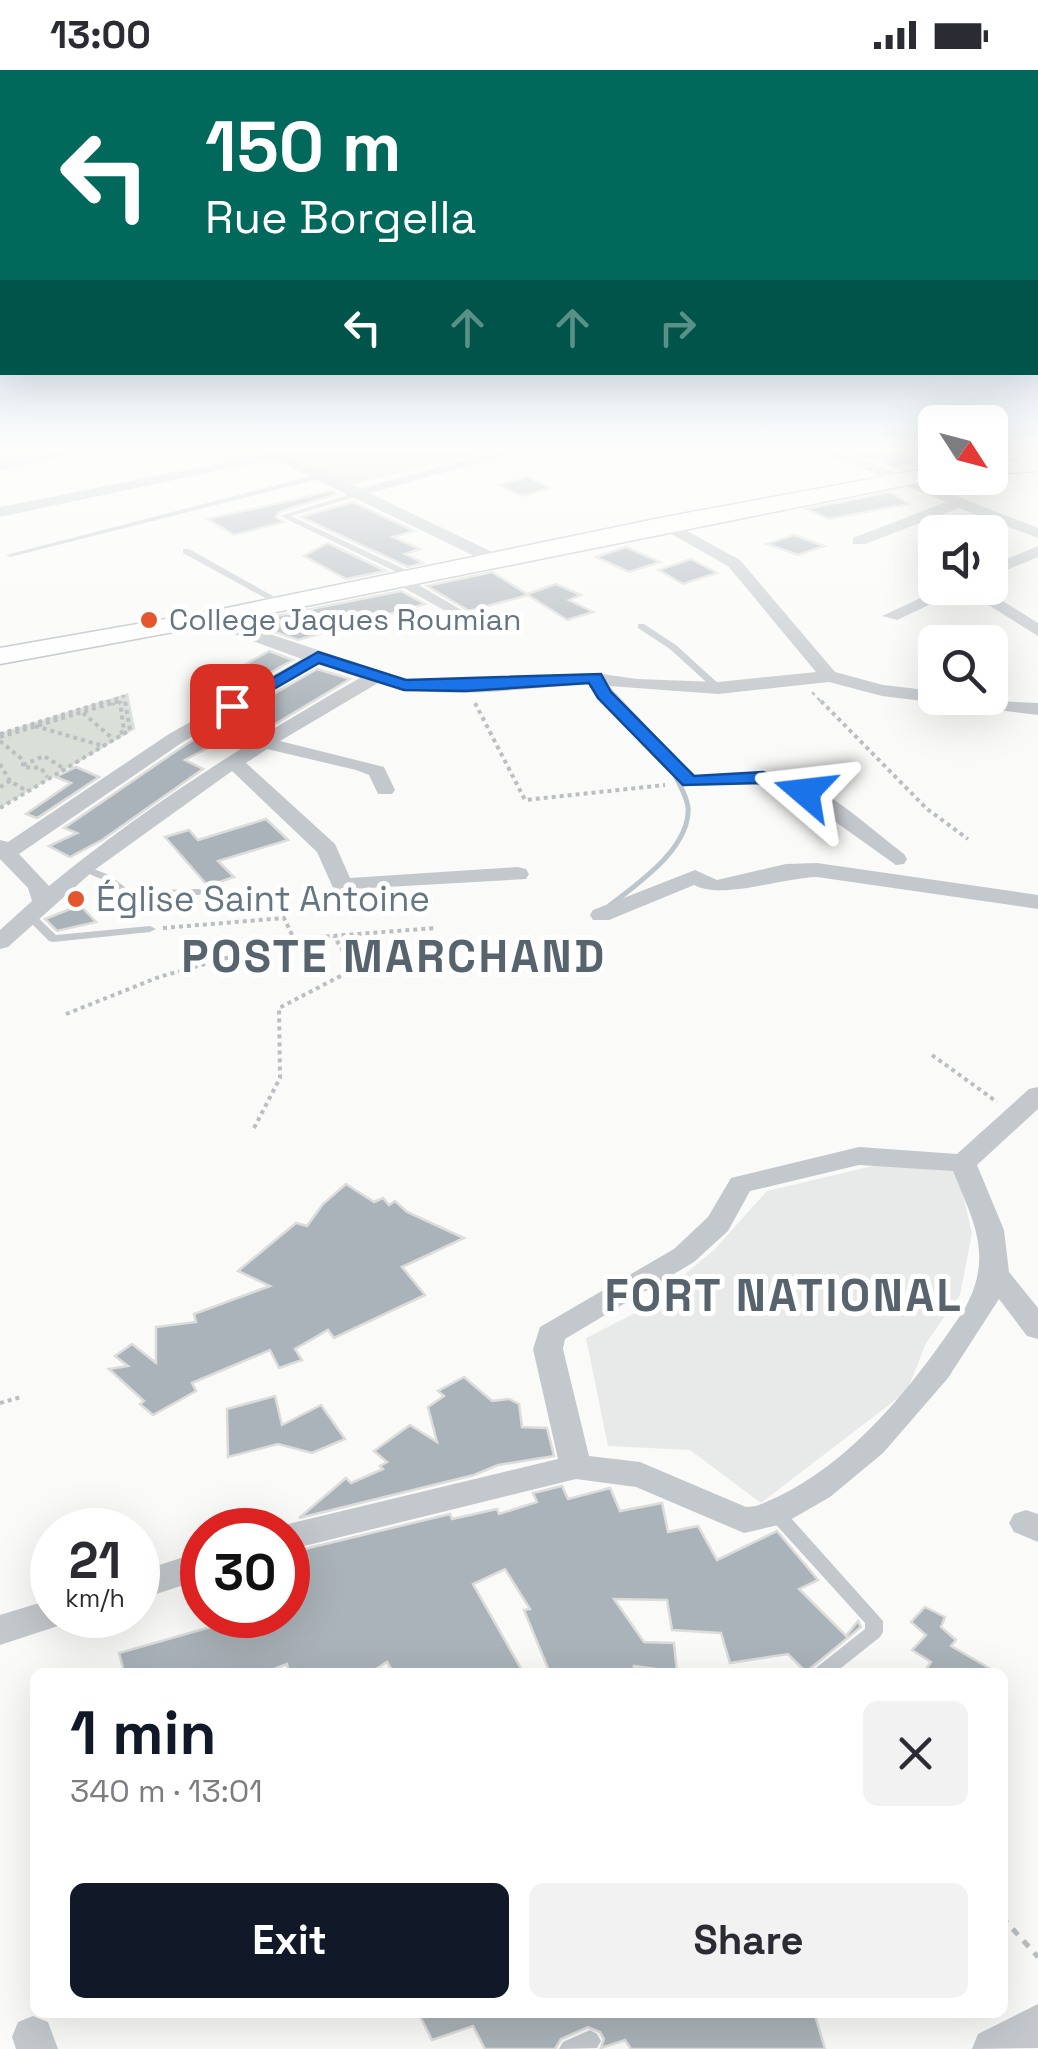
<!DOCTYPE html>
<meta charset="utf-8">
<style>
:root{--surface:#fff;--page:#f2f2f3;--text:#2b2b33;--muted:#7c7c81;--accent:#111827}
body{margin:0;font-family:"Space Grotesk",sans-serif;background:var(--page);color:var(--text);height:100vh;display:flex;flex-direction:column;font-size:38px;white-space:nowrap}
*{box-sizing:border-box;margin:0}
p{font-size:32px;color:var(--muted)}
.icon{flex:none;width:55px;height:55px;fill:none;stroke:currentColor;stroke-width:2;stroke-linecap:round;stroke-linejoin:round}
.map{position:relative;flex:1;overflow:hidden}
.details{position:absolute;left:30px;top:1598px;width:978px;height:350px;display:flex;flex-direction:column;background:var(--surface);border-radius:15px;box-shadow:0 10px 40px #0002}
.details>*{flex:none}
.hud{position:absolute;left:0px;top:0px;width:1040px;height:305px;box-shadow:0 10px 40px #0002;background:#00695c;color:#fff;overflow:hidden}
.needle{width:65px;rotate:126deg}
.tools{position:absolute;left:918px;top:335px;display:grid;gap:20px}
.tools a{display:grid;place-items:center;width:90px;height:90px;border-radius:15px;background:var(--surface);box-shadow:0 10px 40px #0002;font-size:50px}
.speed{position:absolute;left:30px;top:1438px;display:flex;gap:20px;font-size:50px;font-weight:700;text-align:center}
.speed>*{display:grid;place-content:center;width:130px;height:130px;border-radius:50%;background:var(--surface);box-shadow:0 10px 40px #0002;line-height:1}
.speed small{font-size:25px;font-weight:400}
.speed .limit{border:15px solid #d22;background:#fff;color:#111}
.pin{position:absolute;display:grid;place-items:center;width:85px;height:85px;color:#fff;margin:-42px;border-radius:20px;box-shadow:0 5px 15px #0006}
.me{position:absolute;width:110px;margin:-55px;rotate:287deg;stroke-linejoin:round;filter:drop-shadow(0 0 8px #0008)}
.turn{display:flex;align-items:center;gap:35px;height:210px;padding:0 40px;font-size:45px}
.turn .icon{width:130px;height:130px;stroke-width:2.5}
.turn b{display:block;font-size:70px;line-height:85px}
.lanes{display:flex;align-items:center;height:95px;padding:0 40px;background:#0003;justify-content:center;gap:50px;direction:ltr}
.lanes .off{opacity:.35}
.round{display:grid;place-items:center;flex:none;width:105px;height:105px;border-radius:15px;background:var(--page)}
.overview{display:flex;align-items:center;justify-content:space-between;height:170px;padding:0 40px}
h1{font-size:60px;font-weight:700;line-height:75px;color:var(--accent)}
.action{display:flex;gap:20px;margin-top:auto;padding:20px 40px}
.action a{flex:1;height:115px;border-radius:15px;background:var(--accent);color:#fff;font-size:40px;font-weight:700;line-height:115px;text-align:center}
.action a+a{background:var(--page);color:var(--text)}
.status{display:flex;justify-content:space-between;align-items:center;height:70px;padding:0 50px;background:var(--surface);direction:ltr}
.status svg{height:28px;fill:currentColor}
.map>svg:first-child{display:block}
.built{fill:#e8e9e9}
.green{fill:#dadfd7}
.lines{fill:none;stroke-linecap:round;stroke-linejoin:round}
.stream{stroke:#bbc7cb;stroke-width:5}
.building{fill:#aab3b9;stroke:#dcdcda;stroke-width:2.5}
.secondary-casing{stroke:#b3babf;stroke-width:3}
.path-far2{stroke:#bbbfc2;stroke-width:2.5;stroke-dasharray:4 4;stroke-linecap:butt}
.path-far1{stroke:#bbbfc2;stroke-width:4;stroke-dasharray:4 4;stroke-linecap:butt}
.path{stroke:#bbbfc2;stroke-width:5;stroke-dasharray:8 8;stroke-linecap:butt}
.service{fill:#c3c8cc;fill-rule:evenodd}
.pedestrian{fill:#c3c8cc;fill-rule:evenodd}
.minor{fill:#c3c8cc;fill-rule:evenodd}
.tertiary{fill:#c3c8cc;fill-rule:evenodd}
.secondary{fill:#fff;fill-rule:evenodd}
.route{fill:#1a73e8;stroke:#114b97;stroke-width:2.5}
.poi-dot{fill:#e4572e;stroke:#fff;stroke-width:4}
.labels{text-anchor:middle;stroke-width:10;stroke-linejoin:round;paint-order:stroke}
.far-poi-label{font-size:30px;fill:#657683;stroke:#fff;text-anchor:start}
.poi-label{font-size:35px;fill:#657683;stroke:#fff;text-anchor:start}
.district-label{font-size:45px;font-weight:bold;letter-spacing:2.5px;fill:#57646e;stroke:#fff}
</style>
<div class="status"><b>13:00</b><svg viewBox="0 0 49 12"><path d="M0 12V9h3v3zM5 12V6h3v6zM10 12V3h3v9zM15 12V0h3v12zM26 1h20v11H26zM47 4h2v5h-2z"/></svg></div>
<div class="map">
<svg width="1038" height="1979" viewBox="0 0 1038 1979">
<rect width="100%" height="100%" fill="#fafaf8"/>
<!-- built -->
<path class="built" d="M 877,1095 L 956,1096 L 972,1163 L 960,1225 L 926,1273 L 907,1321 L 761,1433 L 690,1380 L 608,1376 L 586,1268 L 643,1239 L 715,1179 L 767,1121 Z"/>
<!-- green -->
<g class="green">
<path d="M 371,378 L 501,378 L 352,415 L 296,389 L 308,383 Z"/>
<path d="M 128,623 L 135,659 L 0,738 L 0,663 Z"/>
</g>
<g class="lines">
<!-- stream -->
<path class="stream" d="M 609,836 C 637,814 691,778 688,737 C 687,727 680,716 676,707"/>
</g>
<!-- building -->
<g class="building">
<path d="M 842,378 L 886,378 L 922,389 L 897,399 Z"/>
<path d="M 528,407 L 551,418 L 522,426 L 499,415 Z"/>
<path d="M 332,421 L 337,424 L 279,442 L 276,447 L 284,452 L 234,465 L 208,449 Z"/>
<path d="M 890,422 L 909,434 L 829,449 L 806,439 Z"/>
<path d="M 353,432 L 414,461 L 393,467 L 420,479 L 405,484 L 423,493 L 408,497 L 301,447 Z"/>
<path d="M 794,465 L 824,476 L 798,485 L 767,474 Z"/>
<path d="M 328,473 L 386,501 L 346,509 L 304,486 Z"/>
<path d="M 626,477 L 660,492 L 629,502 L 596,487 Z"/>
<path d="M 691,489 L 717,503 L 683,514 L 659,500 Z"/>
<path d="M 492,502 L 527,524 L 556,514 L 581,525 L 569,530 L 593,542 L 567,550 L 528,525 L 469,541 L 427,516 Z"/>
<path d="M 401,521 L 425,534 L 298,570 L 246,552 Z"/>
<path d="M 269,581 L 293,590 L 250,614 L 224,606 Z"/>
<path d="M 317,599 L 350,609 L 252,668 L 231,676 L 219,672 L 185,690 L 203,699 L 102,770 L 70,787 L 49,776 L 77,763 L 64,758 L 185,675 Z"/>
<path d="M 76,697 L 99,707 L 37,748 L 26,744 L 71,713 L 56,707 Z"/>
<path d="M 266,749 L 288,770 L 218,791 L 234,807 L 208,816 L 165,767 L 189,760 L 198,770 Z"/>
<path d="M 80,835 L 96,852 L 57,861 L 45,849 Z"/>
<path d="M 346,1114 L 374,1132 L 383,1128 L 389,1135 L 395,1131 L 407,1142 L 464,1168 L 402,1197 L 425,1225 L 334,1268 L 328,1260 L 295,1279 L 302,1290 L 279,1298 L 270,1280 L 192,1313 L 196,1321 L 153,1345 L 140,1334 L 144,1331 L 109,1299 L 128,1296 L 115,1286 L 132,1274 L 156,1293 L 156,1257 L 196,1252 L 194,1244 L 270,1216 L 238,1201 L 296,1153 L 307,1156 L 323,1134 Z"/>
<path d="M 464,1307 L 492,1331 L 509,1329 L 519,1334 L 522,1357 L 547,1358 L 554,1386 L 498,1395 L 474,1405 L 299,1448 L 346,1408 L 351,1413 L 383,1399 L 380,1396 L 387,1392 L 374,1381 L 410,1355 L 437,1372 L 428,1337 L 444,1326 L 438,1321 Z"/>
<path d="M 275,1326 L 282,1355 L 321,1335 L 345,1369 L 312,1383 L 278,1374 L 228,1387 L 227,1339 Z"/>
<path d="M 562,1416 L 568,1429 L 610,1418 L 620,1441 L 662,1433 L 668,1462 L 698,1456 L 717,1490 L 777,1461 L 818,1510 L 799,1519 L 846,1566 L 858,1551 L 861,1557 L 806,1602 L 788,1584 L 730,1593 L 721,1563 L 672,1560 L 667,1530 L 614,1529 L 644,1572 L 674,1573 L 677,1602 L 634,1596 L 633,1602 L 549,1601 L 524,1540 L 530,1539 L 505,1499 L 473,1514 L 523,1602 L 393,1602 L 387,1592 L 371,1602 L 289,1602 L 287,1594 L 266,1602 L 124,1602 L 119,1583 L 214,1556 L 205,1545 L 288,1545 L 288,1483 L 450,1444 L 452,1449 L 497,1439 L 499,1444 L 537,1432 L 533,1423 Z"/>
<path d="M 925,1537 L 945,1547 L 941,1557 L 956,1570 L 951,1576 L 996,1602 L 924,1602 L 931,1592 L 912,1580 L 926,1565 L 911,1552 Z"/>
<path d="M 418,1942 L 814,1942 L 825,1979 L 631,1979 L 625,1970 L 601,1978 L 604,1969 L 600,1962 L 588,1957 L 561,1969 L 555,1979 L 485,1979 L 473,1956 L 432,1970 Z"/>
</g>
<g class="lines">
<!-- secondary casing -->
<g class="secondary-casing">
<g id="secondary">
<path d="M 1038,389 L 1038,401 L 990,404 L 990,392 Z"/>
<path d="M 935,397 L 935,408 L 942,408 L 217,554 L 0,594 L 0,578 L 217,540 L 665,447 Z"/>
</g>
</g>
<!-- path-far2 -->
<g class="path-far2">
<path d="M 812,622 L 823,634"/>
<path d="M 99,634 L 124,626 L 125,634"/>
<path d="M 111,634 L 120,634"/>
</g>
<!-- path-far1 -->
<g class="path-far1">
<path d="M 821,631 L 927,739 L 968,769"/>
<path d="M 475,633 L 525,730 L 665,715"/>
<path d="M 83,643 L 112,668"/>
<path d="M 35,656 L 100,675"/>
<path d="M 120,663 L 124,661 L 120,631"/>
<path d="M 0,664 L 107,631"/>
<path d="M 0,667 L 119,631"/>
<path d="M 0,671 L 23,690 L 23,697 L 41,698 L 47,707"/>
<path d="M 0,694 L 10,711 L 25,720"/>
<path d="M 23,695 L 44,686 L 63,698"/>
<path d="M 0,717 L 10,711"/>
<path d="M 0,738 L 130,660 L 125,631"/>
<path d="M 163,858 L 284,848 L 294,869"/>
<path d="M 66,944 L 159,907 L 294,869 L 435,858"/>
<path d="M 932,985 L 997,1032"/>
<path d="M 254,1058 L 280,1008 L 279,938 L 354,899 L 334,866"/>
<path d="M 0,1333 L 21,1327"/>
</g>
<!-- path -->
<path class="path" d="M 1002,1847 L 1038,1887"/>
<!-- service -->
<g class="service">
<path d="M 316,405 L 319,405 L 319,409 L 10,487 L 6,485 Z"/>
<path d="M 354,423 L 361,425 L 291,446 L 417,505 L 417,509 L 411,509 L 280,446 Z"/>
<path d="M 183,479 L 189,479 L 287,534 L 280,536 L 183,483 Z"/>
<path d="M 638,554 L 644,554 L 676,575 L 721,616 L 721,620 L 715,620 L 670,579 L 638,558 Z"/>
<path d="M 84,795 L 109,805 L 130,821 L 199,819 L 205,822 L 199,825 L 127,827 L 101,809 L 80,800 L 79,798 L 80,796 Z"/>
<path d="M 28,841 L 32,842 L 56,865 L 150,856 L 156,859 L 150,862 L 53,872 L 49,871 L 22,844 L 24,842 Z"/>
<path d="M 776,1436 L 782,1438 L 883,1551 L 883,1562 L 880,1567 L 836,1602 L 814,1602 L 817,1597 L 865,1559 L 865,1553 L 770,1448 L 768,1443 L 770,1438 Z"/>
<path d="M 590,1960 L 597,1964 L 601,1971 L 597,1978 L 559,1979 L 563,1972 Z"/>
</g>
<!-- pedestrian -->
<path class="pedestrian" d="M 395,507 L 405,507 L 465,542 L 453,545 L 395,513 Z"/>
<!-- minor -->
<g class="minor">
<path d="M 72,378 L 100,378 L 0,401 L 0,393 Z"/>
<path d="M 298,378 L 346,378 L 339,382 L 273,389 L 0,447 L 0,437 Z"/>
<path d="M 509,378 L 533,378 L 352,428 L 344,423 Z"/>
<path d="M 812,378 L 832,378 L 1038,458 L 1038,468 L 959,438 L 865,474 L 853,474 L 853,468 L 946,432 Z"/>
<path d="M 665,449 L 740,490 L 835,602 L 883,615 L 935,621 L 935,628 L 1038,633 L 1038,645 L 882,626 L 829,612 L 718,624 L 609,616 L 694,706 C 808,694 819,718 904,784 L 907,789 L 904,794 L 896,795 L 792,721 L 761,713 L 682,716 L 597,628 L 589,614 C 521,618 444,632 378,613 L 280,671 L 384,697 L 395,720 L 392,724 L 378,724 L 369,705 L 356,700 L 267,679 L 246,693 L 335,774 L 350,808 L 518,797 L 526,799 L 529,804 L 526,809 L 334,820 L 317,782 L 232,701 L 93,801 L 8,877 L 0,879 L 0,860 L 32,831 L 28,818 L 0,789 L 0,770 L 8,772 L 169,664 L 302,589 L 231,563 L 211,551 L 211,543 L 223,543 L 243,555 L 405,609 L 466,610 L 595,603 L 637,609 L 718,612 L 816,602 L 728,496 L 659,457 L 659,451 ZM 318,594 L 360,608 C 251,670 146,736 49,816 L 19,784 L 183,672 Z"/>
<path d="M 1038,476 L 1038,487 L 990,507 L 990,496 Z"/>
<path d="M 942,518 L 982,518 L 1038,553 L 1038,566 L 963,519 L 897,550 L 882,546 Z"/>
<path d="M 817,793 L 1038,825 L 1038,839 L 817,807 C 781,808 722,830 694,815 L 609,850 L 593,850 L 590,845 L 593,840 L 695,800 L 717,810 L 786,794 Z"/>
<path d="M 1038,1017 L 1038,1039 L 977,1095 L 1004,1160 L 1009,1202 L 1038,1238 L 1038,1269 L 1027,1266 L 999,1229 L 948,1308 L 883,1383 L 830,1427 L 783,1454 L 744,1463 L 636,1417 L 576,1409 L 288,1480 L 288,1460 L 275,1460 L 288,1454 L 558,1389 L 533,1279 L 540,1257 L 674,1179 L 708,1147 L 731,1108 L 859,1077 L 957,1084 L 1029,1019 ZM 859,1095 L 953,1101 C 974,1153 994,1186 964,1240 C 913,1316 846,1403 756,1436 L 746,1437 L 640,1392 L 589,1386 L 563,1279 L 565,1269 L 694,1192 L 728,1161 L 750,1121 Z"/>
<path d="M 1026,1440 L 1038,1444 L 1038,1472 L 1014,1462 L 1009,1453 L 1014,1444 Z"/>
<path d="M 202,1481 L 202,1509 L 138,1530 L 138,1502 Z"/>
<path d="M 52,1529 L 52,1545 L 69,1545 L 64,1554 L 0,1575 L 0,1545 Z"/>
<path d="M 1038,1934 L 1038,1978 L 972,1979 L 978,1964 Z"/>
<path d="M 33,1946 L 48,1952 L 58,1979 L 16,1979 L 12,1967 L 18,1952 Z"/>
</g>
<!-- tertiary -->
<path class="tertiary" d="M 251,378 L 275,378 L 507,489 L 496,495 L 489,493 Z"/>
<!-- secondary -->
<use href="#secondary" class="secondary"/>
</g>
<!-- sky -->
<linearGradient id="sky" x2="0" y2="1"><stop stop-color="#96bcdc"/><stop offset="0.58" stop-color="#fdfdfc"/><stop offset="1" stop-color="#fdfdfc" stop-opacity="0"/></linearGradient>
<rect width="1038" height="655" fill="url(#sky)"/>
<!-- route -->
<path class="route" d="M 318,582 L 406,610 L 601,604 L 611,622 L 694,706 L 763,702 L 814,722 L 805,727 L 762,713 L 683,715 L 598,628 L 589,613 L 466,621 L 404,620 L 319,593 L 239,639 L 224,636 Z"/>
<!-- markers -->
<g class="poi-dot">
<circle cx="149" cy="550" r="10"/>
<circle cx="76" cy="829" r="10"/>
</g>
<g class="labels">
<!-- far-poi labels -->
<g class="far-poi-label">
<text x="169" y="560">College Jaques Roumian</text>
</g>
<!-- poi labels -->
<g class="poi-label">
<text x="96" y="841">Église Saint Antoine</text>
</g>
<!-- district labels -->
<g class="district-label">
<text x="394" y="902">POSTE MARCHAND</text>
<text x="784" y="1241">FORT NATIONAL</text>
</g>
</g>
</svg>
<div class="tools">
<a><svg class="needle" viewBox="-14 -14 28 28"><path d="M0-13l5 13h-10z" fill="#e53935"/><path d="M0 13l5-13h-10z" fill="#7c7c81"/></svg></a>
<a><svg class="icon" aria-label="sound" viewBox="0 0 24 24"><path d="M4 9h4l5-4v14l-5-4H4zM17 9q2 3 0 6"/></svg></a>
<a><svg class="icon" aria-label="search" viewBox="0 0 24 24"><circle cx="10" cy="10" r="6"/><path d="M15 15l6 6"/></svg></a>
</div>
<div class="speed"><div>21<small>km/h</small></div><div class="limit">30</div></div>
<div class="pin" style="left:232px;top:636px;background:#d93025"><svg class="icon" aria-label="arrive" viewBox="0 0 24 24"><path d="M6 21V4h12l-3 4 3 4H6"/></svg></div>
<svg class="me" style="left:805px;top:722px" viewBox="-20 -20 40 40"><path d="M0-17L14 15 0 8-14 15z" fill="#1a73e8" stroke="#fff" stroke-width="4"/></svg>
<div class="hud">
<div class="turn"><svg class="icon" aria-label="left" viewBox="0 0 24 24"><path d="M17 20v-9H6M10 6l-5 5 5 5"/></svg><div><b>150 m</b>Rue Borgella</div></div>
<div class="lanes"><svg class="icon" aria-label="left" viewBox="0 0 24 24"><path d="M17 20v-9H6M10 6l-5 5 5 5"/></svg><svg class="icon off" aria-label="ahead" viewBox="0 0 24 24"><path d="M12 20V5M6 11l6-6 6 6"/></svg><svg class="icon off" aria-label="ahead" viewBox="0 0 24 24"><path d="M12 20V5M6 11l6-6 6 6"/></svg><svg class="icon off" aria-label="right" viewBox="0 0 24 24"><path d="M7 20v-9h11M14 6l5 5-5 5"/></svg></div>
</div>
<section class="details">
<div class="overview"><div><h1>1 min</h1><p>340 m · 13:01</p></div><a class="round"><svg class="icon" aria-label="close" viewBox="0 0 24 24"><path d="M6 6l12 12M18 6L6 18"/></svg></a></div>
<div class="action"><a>Exit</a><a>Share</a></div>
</section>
</div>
